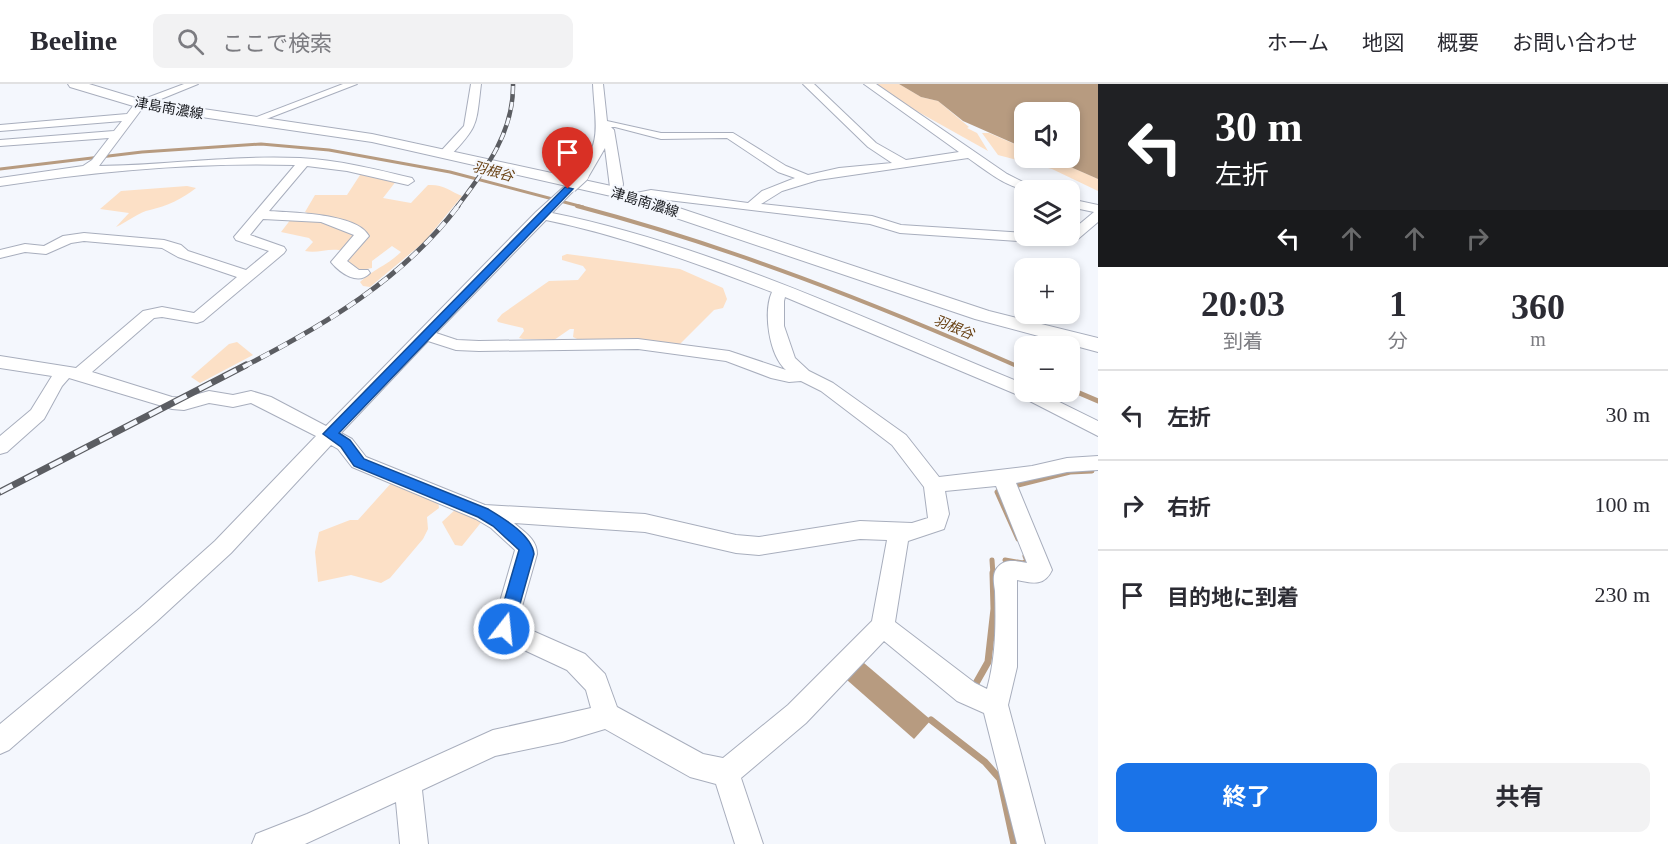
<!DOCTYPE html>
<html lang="ja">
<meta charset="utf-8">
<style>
:root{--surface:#fff;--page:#f2f2f3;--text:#2b2b33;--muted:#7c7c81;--line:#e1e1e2;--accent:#1a73e8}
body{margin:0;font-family:"Times New Roman","Noto Sans JP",serif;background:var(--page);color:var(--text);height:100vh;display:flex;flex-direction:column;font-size:22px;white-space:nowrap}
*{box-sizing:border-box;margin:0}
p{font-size:20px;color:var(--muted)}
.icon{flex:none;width:33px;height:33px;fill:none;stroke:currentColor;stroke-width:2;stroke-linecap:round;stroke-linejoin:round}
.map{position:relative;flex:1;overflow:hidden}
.panel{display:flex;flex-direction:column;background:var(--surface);width:570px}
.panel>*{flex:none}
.hud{background:#202124;color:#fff;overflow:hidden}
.controls{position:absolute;left:1014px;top:18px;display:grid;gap:12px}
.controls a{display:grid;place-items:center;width:66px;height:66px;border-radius:12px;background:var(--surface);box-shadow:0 3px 9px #0003;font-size:30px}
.pin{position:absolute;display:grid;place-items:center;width:51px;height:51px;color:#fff;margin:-62px -26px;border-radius:50% 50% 50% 0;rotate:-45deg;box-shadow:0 0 6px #0007}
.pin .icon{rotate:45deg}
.me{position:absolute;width:66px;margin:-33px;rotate:16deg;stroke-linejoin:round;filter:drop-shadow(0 0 4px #0008)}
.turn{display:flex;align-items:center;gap:21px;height:126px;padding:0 18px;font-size:27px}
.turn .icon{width:78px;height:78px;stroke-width:2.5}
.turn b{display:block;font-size:42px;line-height:51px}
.lanes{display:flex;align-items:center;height:57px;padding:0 18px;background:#0003;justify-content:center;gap:30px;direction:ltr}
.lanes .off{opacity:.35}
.eta{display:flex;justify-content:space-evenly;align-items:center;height:102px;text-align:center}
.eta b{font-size:36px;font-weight:700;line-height:42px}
.cta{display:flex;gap:12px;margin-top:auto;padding:12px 18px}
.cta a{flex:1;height:69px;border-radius:12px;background:var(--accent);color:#fff;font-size:24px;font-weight:700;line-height:69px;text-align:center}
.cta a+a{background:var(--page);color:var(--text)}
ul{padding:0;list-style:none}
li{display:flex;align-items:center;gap:18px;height:90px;padding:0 18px;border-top:2px solid var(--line)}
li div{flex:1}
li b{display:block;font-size:22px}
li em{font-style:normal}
header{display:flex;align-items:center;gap:36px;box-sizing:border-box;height:84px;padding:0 30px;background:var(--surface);border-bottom:2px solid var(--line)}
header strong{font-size:28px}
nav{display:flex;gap:33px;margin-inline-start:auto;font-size:21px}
.search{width:420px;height:54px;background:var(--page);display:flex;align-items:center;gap:15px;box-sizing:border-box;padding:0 21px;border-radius:12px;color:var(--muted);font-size:22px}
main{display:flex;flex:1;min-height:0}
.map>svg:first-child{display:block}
.green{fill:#fce0c6}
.water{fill:#b79b80}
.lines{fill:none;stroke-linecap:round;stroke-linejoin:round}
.stream-far3{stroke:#b79b80;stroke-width:3}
.stream-far2{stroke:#b79b80;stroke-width:4}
.stream-far1{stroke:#b79b80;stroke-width:5}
.stream{stroke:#b79b80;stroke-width:7}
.minor-casing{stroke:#a8aebd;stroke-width:2}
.major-casing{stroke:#a8aebd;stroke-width:2}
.minor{fill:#fff;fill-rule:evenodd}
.major{fill:#fff;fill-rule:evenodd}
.rail-far2-casing{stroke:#5b5d62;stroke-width:4.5}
.rail-far1-casing{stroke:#5b5d62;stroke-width:5}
.rail-casing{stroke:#5b5d62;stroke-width:7}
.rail-far2{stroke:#f4f7fd;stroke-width:3;stroke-dasharray:8;stroke-linecap:butt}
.rail-far1{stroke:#f4f7fd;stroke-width:4;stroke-dasharray:10;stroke-linecap:butt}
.rail{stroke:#f4f7fd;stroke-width:4.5;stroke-dasharray:14;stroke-linecap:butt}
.minor-bridge-casing{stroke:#a8aebd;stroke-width:13;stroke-linecap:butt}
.minor-bridge{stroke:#fff;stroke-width:11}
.route{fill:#1a73e8;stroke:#114b97;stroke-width:1.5}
.labels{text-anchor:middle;stroke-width:4.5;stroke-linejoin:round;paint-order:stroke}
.far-street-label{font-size:14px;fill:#17191e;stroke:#f4f7fd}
.far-water-label{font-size:14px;font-style:italic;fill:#673f11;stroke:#f4f7fd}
</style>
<header>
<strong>Beeline</strong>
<div class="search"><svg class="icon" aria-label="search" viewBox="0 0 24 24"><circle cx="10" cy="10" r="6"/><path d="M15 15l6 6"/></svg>ここで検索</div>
<nav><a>ホーム</a><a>地図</a><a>概要</a><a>お問い合わせ</a></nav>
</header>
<main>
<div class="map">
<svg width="1098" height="760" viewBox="0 0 1098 760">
<rect width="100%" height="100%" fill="#f4f7fd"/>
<!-- green -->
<g class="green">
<path d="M 874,0 L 899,0 L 921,13 L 938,17 L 969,43 L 967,44 L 977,49 L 988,67 L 888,11 Z"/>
<path d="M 982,49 L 989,49 L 1024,64 L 1024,74 L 1050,74 L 1098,95 L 1098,107 L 1052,85 L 998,71 Z"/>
<path d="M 362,88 L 397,96 L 383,114 L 411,119 L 428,101 C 443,100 450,107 462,112 L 424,158 L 370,203 L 363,202 L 360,198 C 372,186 388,181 401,168 L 392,162 L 372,177 L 372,184 L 356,187 L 346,177 L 367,152 L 305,128 L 315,111 L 347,111 Z"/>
<path d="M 187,102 L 196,104 C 182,115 167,122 150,126 C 139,128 127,138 116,143 L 129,129 L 100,125 L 121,107 Z"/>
<path d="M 291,135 L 321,136 L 356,148 L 343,167 C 330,163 318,170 305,167 L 313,158 L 309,154 L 281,148 Z"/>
<path d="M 567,170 L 680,185 L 723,204 L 727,215 L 723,224 L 714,226 L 678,262 L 623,255 L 577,255 L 573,253 L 574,245 L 570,245 L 554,256 L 523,255 L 519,254 L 524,247 L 523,244 L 498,238 L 497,236 L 502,230 L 549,197 L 578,196 L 586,186 L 583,182 L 562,176 L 562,172 Z"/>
<path d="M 237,258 L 253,271 L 200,299 L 191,293 L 229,260 Z"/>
<path d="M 393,397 L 438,417 L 439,424 L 427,433 L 428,445 L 423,455 L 390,494 L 381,499 L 351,491 L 318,498 L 315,468 L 319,448 L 350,436 L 358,436 Z"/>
<path d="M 457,424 L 483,436 L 462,462 L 455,461 L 442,438 Z"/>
</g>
<!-- water -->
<g class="water">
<path d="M 899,0 L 1098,0 L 1098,95 L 1050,74 L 1070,74 L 1070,28 L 1024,28 L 1024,64 L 963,37 L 938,17 L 921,13 Z"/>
<path d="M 864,579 L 931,636 L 914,655 L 847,596 Z"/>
</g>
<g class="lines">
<!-- stream-far3 -->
<path class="stream-far3" d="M 0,85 L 142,68 L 261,60 L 329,66 L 450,88 L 583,123"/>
<!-- stream-far2 -->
<path class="stream-far2" d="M 577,122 C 729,162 876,220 1019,283"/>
<!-- stream-far1 -->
<g class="stream-far1">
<path d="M 1016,281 L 1024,285"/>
<path d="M 1070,305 L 1098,317"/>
<path d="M 1018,401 L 1070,388 L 1092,387"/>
<path d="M 1001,404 L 997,408 L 1018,455"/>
<path d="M 992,476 L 993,491"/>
<path d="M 1005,476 L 1023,479 L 1027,477 L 1025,472"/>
</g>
<!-- stream -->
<g class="stream">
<path d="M 975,601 L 988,578 L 994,525 L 993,489"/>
<path d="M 931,636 L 985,678 L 1000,695 L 1014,760"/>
</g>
<!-- minor casing -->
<g class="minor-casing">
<g id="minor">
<path d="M 184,0 L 198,0 L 144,22 L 99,82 C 166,81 233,71 300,74 C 338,76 375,85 412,94 L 414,97 L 408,101 L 347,87 L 307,82 L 269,127 C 293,129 357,129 369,152 L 347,177 L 359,186 L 368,186 L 370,189 C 358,202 340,189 331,178 L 354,151 L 321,138 L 263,135 L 250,151 L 284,163 L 286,166 L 284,169 L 203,237 L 197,239 L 162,233 L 154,234 L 92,288 L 172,313 L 184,314 L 209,307 L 233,311 L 251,307 L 271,313 L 326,342 L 536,128 L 567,100 L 571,99 L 577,103 L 552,129 C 711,161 874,239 1024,300 L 1024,308 L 1039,308 L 1098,337 L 1098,352 L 1018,311 L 785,213 L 784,217 L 784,242 L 795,274 L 809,287 L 833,299 L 906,351 L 939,393 L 1032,382 L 1067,374 L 1098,372 L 1098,386 L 1067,388 L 1016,399 L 1052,486 C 1044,503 1032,499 1017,496 L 1017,583 L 1008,621 L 1045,760 L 1017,760 L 984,629 L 957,617 L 884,557 L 806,639 L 741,694 L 763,760 L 735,760 L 716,700 L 690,693 L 605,645 L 562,658 L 495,672 L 422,706 L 428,760 L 400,760 L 396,718 L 305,760 L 252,760 L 256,750 L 307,730 L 493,646 L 591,624 L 586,606 L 567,586 L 496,553 L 492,545 L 515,466 L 491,444 L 476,435 L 352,383 L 338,365 L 331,361 L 231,469 L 156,538 L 9,666 L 0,670 L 0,640 L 140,524 L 215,457 L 316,352 L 251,319 L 233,323 L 209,319 L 184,326 L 172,325 L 69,294 L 62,302 L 44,335 L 7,368 L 0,370 L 0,352 L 31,326 L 52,292 L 0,284 L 0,272 L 76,284 L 143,227 L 162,223 L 194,229 L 237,193 L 178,173 L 162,164 L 84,157 L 71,159 L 46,170 L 25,168 L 0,174 L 0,166 L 25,160 L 44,162 L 63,152 L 84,149 L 164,156 L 181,161 L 188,167 L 246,186 L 269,167 L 236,156 L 234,153 L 295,81 C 197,78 97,87 0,102 L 0,94 L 83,82 L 92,76 L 109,54 L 0,62 L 0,56 L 114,47 L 122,37 L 0,47 L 0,41 L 127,30 L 136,18 ZM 546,136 C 624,152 698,180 772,208 C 763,228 769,271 786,286 L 729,267 L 638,255 L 479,257 L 457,256 L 436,249 ZM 428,257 L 456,266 L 479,267 L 638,265 L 726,277 L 771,294 L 789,298 L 801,297 L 821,307 L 892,361 L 924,403 L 928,434 L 912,439 L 860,437 L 759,453 L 736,451 L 645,430 L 485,421 L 366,373 L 352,355 L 341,349 ZM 996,402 L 1027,479 C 1017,477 1004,474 997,484 C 992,490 994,500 995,507 C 996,540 996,573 987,605 L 975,599 L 895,538 L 908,457 L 944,445 L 949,430 L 945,407 ZM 514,439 L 645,448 L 736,469 L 759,471 L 860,455 L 887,456 L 872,537 L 788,621 L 723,674 L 703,670 L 617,623 L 605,590 L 585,570 L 517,540 L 537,470 C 537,455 524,448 514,439 Z"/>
<path d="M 343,0 L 357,0 L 256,39 L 248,39 L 246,37 Z"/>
<path d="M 471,0 L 481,0 C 476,41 479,42 449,73 L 441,73 L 441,67 L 464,42 Z"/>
<path d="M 593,0 L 603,0 L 607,37 L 661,49 L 733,49 L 786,82 L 808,91 L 839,84 L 892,79 L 868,63 L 803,0 L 814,0 L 876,59 L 906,76 L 959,68 L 864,0 L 876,0 L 1007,90 L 1039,106 C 1012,109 990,89 968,74 L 818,96 L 782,107 L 761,120 L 872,132 L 901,141 L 1024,149 L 1024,152 L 1070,152 L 1070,148 L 1094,128 L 1070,123 L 1070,115 L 1098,121 L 1098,138 L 1078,155 L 1048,159 L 900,149 L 870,140 L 651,114 L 636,117 L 630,113 L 631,110 L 651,106 L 748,119 L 762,107 L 795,94 L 778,88 L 727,54 L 661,55 L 615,43 L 611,43 L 614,46 L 623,100 L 621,111 L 611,111 L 605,64 L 587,95 L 583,96 L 577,92 C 603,55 595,42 593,0 Z"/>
</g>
</g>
<!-- major casing -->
<g class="major-casing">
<path id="major" d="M 68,0 L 89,0 L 142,16 L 372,50 L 616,103 L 989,227 L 1098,254 L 1098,268 L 975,235 L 611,112 L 372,58 L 140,24 L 70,3 Z"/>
</g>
<!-- minor -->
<use href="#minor" class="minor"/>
<!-- major -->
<use href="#major" class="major"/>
<!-- rail-far2 casing -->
<g class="rail-far2-casing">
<path id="rail-far2" d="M 457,123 C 485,86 514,49 513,0"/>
</g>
<!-- rail-far1 casing -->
<g class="rail-far1-casing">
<path id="rail-far1" d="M 243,283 C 323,242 403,195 458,122"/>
</g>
<!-- rail casing -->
<g class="rail-casing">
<path id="rail" d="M 0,408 L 246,281"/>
</g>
<!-- rail-far2 -->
<use href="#rail-far2" class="rail-far2"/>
<!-- rail-far1 -->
<use href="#rail-far1" class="rail-far1"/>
<!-- rail -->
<use href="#rail" class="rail"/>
<!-- minor-bridge casing -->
<g class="minor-bridge-casing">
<path id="minor-bridge" d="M 571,103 L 583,92"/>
</g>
<!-- minor-bridge -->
<use href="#minor-bridge" class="minor-bridge"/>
</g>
<!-- route -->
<path class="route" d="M 565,103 L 573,105 L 339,349 L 350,356 L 364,375 L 488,425 C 503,434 532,451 534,470 L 513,545 L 510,550 L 504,552 L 499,550 L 496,545 L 519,466 L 493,442 L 478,433 L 354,382 L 341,363 L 323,350 Z"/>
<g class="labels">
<!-- far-street labels -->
<g class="far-street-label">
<text transform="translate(169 24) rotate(10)" y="5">津島南濃線</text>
<text transform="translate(645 118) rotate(17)" y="5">津島南濃線</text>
</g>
<!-- far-water labels -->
<g class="far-water-label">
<text transform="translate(493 87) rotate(15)" y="5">羽根谷</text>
<text transform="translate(954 243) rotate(22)" y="5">羽根谷</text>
</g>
</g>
</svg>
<div class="controls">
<a><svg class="icon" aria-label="sound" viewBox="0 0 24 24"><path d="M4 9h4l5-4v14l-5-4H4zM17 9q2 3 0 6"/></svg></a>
<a><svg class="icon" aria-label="layers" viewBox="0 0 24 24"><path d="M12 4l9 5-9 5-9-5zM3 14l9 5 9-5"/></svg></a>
<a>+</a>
<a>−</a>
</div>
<div class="pin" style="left:568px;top:105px;background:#d93025"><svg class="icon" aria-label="arrive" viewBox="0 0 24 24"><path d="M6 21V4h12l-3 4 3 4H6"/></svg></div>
<svg class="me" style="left:504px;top:545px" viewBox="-20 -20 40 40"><circle r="17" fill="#1a73e8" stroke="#fff" stroke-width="3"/><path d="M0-11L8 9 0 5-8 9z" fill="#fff"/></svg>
</div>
<section class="panel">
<div class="hud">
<div class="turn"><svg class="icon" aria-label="left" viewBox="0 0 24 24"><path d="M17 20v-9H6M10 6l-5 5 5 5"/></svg><div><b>30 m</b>左折</div></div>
<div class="lanes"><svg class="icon" aria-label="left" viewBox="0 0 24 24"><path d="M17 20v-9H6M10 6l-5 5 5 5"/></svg><svg class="icon off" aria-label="ahead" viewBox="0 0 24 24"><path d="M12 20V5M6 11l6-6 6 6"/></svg><svg class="icon off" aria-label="ahead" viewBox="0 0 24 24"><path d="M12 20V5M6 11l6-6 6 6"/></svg><svg class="icon off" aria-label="right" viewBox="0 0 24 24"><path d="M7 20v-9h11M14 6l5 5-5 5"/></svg></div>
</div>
<div class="eta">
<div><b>20:03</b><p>到着</p></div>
<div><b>1</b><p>分</p></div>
<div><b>360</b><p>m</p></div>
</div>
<ul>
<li><svg class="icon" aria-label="left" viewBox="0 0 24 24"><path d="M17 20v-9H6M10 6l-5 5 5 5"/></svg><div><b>左折</b></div><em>30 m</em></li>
<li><svg class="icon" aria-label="right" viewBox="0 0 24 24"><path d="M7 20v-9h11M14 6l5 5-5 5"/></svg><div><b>右折</b></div><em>100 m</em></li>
<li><svg class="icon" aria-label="arrive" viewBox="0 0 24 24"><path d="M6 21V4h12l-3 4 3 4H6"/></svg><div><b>目的地に到着</b></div><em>230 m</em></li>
</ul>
<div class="cta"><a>終了</a><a>共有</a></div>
</section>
</main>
